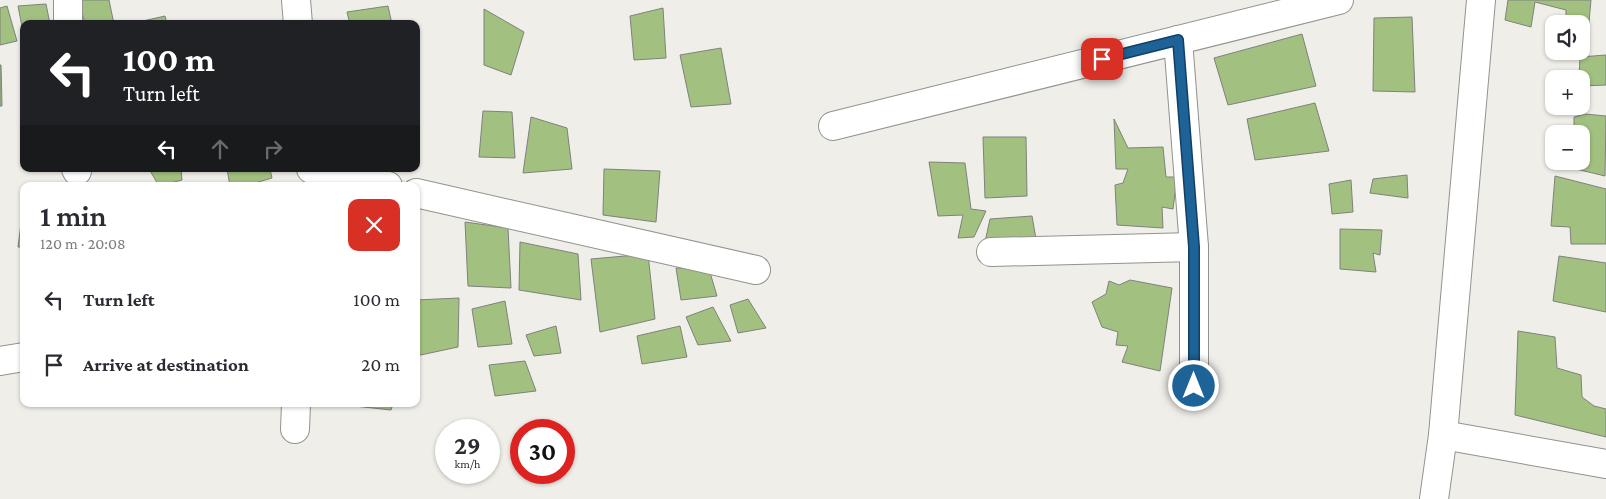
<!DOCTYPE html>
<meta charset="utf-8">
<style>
:root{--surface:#fff;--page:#f2f2f3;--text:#2b2b33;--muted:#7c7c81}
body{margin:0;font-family:"Crimson Pro",serif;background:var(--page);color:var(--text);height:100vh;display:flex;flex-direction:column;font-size:19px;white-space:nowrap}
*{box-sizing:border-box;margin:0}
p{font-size:16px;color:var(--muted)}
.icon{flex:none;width:28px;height:28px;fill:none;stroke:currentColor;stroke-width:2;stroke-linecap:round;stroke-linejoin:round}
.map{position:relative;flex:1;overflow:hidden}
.side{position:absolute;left:20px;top:182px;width:400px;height:225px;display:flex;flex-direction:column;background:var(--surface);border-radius:10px;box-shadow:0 1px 4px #0004}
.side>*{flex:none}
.banner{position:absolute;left:20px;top:20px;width:400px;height:152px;border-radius:10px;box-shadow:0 1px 4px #0004;background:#202124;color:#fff;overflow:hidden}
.buttons{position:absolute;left:1545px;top:15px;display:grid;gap:10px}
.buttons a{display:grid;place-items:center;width:45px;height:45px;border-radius:10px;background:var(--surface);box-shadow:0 1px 4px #0004;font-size:25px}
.speed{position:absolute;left:435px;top:419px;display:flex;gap:10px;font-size:25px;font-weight:700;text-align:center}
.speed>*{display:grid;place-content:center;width:65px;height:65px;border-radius:50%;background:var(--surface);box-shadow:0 1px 4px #0004;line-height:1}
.speed small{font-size:12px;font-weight:400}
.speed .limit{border:8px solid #d22;background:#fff;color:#111}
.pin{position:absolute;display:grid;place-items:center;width:42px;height:42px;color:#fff;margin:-21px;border-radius:10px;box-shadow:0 2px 8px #0006}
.me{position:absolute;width:55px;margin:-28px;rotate:0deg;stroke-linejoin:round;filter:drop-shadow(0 0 4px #0008)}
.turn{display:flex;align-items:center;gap:18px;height:105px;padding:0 20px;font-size:22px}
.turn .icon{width:65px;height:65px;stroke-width:2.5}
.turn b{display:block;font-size:35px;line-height:42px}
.lanes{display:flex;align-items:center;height:48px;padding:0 20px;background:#0003;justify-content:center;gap:25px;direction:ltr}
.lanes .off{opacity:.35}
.round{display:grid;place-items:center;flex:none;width:52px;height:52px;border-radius:10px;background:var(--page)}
.head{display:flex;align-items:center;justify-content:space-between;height:85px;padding:0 20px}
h1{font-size:30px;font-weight:600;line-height:38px}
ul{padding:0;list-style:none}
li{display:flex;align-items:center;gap:15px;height:65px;padding:0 20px}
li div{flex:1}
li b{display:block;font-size:19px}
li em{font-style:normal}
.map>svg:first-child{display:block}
.building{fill:#a2c180;stroke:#7f817d}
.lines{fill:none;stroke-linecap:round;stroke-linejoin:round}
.minor-casing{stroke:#93928e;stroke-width:30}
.minor{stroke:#fff;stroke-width:28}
.route-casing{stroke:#134062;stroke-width:12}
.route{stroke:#1d6397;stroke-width:9}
</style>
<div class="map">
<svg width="1606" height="499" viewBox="0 0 1606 499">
<rect width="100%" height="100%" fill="#efeee9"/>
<!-- building -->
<g class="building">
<path d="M 79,0 L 109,0 L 114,24 L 85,24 Z"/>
<path d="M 1508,0 L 1591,0 L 1588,33 L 1581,32 L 1581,24 L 1566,24 L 1566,10 L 1535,2 L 1531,27 L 1505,20 Z"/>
<path d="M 46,4 L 50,24 L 24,24 L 24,37 L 18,6 Z"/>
<path d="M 7,6 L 17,41 L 0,45 L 0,8 Z"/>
<path d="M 388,6 L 392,24 L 350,24 L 347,12 Z"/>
<path d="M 663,8 L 666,58 L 634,60 L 630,16 Z"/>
<path d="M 484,9 L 524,32 L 511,75 L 484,65 Z"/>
<path d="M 165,16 L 167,24 L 134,24 L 134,23 Z"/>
<path d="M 1412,17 L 1415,92 L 1373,91 L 1374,18 Z"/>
<path d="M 1302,34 L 1316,86 L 1228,105 L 1214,58 Z"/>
<path d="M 721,48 L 731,104 L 691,107 L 680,55 Z"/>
<path d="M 1606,55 L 1606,85 L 1581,86 L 1581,79 L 1579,79 L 1580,57 Z"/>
<path d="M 0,65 L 1,65 L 2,106 L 0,106 Z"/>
<path d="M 1315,103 L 1329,151 L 1255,160 L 1247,119 Z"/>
<path d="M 483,111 L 512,112 L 515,158 L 479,157 Z"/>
<path d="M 1585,114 L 1606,116 L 1605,176 L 1576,169 L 1575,161 L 1581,161 L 1581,134 L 1574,134 L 1574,117 Z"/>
<path d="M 531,117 L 567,128 L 572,169 L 523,173 Z"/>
<path d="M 1114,119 L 1128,148 L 1163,147 L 1166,177 L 1177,177 L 1173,209 L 1162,207 L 1163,228 L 1117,225 L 1115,185 L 1123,183 L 1128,169 L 1116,169 Z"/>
<path d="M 983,137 L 1026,137 L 1027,196 L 985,198 Z"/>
<path d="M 929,162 L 965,163 L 971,209 L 986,211 L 974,237 L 958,238 L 963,215 L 938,216 Z"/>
<path d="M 149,169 L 181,169 L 182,180 L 159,186 Z"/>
<path d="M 227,169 L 270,169 L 272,178 L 245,186 L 230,186 Z"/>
<path d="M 604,169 L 660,171 L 656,222 L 603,215 Z"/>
<path d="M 1407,175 L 1408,198 L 1370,193 L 1373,179 Z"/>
<path d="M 1555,176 L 1606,189 L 1606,244 L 1571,244 L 1570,227 L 1551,226 Z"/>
<path d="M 1351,180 L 1353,212 L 1332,214 L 1329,184 Z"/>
<path d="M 22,216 L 24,216 L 24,247 L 18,247 Z"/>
<path d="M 1032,216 L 1036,239 L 985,242 L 990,219 Z"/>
<path d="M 465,222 L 508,228 L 511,288 L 468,286 Z"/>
<path d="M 1340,229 L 1382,230 L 1380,255 L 1373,253 L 1376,272 L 1340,269 Z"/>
<path d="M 520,242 L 578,254 L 581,300 L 519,290 Z"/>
<path d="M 648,254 L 655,319 L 600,332 L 591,259 Z"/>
<path d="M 1559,256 L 1606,263 L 1606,312 L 1553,301 Z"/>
<path d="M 676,268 L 709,269 L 717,296 L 681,300 Z"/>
<path d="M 1130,280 L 1172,288 L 1160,371 L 1122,362 L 1128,346 L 1116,345 L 1118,332 L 1102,327 L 1092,302 L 1106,294 L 1109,281 L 1119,285 Z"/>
<path d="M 459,298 L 458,347 L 416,356 L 416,300 Z"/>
<path d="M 748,299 L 766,328 L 738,333 L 730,305 Z"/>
<path d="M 505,301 L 512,344 L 478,347 L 472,309 Z"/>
<path d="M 713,307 L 731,341 L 698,345 L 686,317 Z"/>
<path d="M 556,326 L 561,353 L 534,356 L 526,335 Z"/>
<path d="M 680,326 L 687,357 L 642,364 L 637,336 Z"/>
<path d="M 1518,331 L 1555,337 L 1557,368 L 1581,375 L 1582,397 L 1594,406 L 1606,409 L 1606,437 L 1515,415 Z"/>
<path d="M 525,361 L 536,391 L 495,396 L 489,365 Z"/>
<path d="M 336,404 L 393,404 L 391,410 Z"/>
</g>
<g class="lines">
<!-- minor casing -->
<g class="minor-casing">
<g id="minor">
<path d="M 68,0 L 68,24"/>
<path d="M 296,0 L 298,24"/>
<path d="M 1178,40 L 1194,247 L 1194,386"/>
<path d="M 833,126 L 1339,0"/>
<path d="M 76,169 L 77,171"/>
<path d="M 311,169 L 388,186"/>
<path d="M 416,193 L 756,270"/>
<path d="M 991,252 L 1194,247"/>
<path d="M 0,361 L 24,357"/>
<path d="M 295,429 L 296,404"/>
<path d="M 1443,435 L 1606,464"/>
<path d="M 1434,499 L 1443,435 L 1481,0"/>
</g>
</g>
<!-- minor -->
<use href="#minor" class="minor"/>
</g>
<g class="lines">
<!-- route casing -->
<g class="route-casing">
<path id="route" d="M 1102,59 L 1178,40 L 1194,247 L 1194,386"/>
</g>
<!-- route -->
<use href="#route" class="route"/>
</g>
</svg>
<div class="buttons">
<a><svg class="icon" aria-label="sound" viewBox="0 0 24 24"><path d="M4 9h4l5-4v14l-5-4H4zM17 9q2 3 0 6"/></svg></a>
<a>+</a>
<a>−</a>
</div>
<div class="speed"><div>29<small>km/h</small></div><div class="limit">30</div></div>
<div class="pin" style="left:1102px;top:59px;background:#d93025"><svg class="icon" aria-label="arrive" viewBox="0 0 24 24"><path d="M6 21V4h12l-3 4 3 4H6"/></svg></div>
<svg class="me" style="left:1194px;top:386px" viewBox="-20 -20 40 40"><circle r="17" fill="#1d6397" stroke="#fff" stroke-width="3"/><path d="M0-11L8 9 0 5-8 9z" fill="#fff"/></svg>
<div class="banner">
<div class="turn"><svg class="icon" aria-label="left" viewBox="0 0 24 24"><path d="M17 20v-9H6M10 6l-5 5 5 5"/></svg><div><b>100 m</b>Turn left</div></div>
<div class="lanes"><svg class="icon" aria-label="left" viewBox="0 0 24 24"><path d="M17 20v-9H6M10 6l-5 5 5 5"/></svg><svg class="icon off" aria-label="ahead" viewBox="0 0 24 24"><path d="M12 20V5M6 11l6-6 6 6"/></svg><svg class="icon off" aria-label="right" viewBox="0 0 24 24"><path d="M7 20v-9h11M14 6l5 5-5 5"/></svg></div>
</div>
<section class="side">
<div class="head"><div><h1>1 min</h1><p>120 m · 20:08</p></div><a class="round" style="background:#d93025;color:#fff"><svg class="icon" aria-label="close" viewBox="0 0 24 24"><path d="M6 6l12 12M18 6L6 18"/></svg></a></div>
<ul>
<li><svg class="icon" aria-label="left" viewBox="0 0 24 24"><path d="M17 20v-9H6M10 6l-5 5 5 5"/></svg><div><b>Turn left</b></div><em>100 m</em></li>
<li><svg class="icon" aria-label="arrive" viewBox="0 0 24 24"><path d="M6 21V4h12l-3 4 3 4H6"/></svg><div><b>Arrive at destination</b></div><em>20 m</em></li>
</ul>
</section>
</div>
